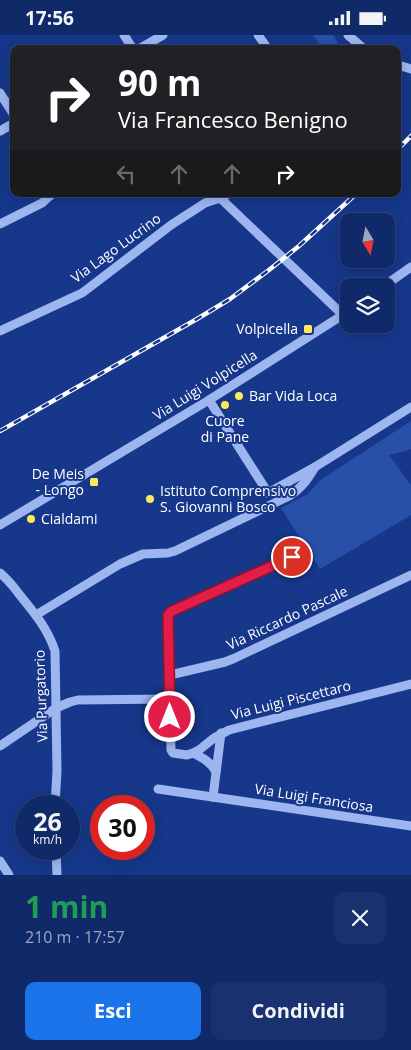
<!DOCTYPE html>
<html lang="it">
<meta charset="utf-8">
<style>
:root{--surface:#102968;--page:#19316e;--text:#f1f3f6;--muted:#9ca6c0;--line:#30457c;--accent:#1a73e8}
body{margin:0;font-family:"Open Sans",sans-serif;background:var(--page);color:var(--text);height:100vh;display:flex;flex-direction:column;font-size:19px;white-space:nowrap}
*{box-sizing:border-box;margin:0}
p{font-size:16px;color:var(--muted)}
.icon{flex:none;width:28px;height:28px;fill:none;stroke:currentColor;stroke-width:2;stroke-linecap:round;stroke-linejoin:round}
.map{position:relative;height:840px;overflow:hidden}
.drawer{display:flex;flex-direction:column;background:var(--surface);flex:1}
.drawer>*{flex:none}
.guide{position:absolute;left:10px;top:10px;width:391px;height:152px;border-radius:10px;box-shadow:0 2px 12px #0003,0 0 0 1px var(--line);background:#202124;color:#fff;overflow:hidden}
.needle{width:32px;rotate:170deg}
.fabs{position:absolute;left:340px;top:178px;display:grid;gap:10px}
.fabs a{display:grid;place-items:center;width:55px;height:55px;border-radius:10px;background:var(--surface);box-shadow:0 2px 12px #0003,0 0 0 1px var(--line);font-size:25px}
.speed{position:absolute;left:15px;top:760px;display:flex;gap:10px;font-size:25px;font-weight:700;text-align:center}
.speed>*{display:grid;place-content:center;width:65px;height:65px;border-radius:50%;background:var(--surface);box-shadow:0 2px 12px #0003,0 0 0 1px var(--line);line-height:1}
.speed small{font-size:12px;font-weight:400}
.speed .limit{border:8px solid #d22;background:#fff;color:#111}
.pin{position:absolute;display:grid;place-items:center;width:42px;height:42px;color:#fff;margin:-21px;border:2px solid #fff;border-radius:50%;box-shadow:0 1px 5px #0007}
.me{position:absolute;width:55px;margin:-28px;rotate:0deg;stroke-linejoin:round;filter:drop-shadow(0 0 4px #0008)}
.turn{display:flex;align-items:center;gap:18px;height:105px;padding:0 25px;font-size:22px}
.turn .icon{width:65px;height:65px;stroke-width:2.5}
.turn b{display:block;font-size:35px;line-height:42px}
.lanes{display:flex;align-items:center;height:48px;padding:0 25px;background:#0003;justify-content:center;gap:25px;direction:ltr}
.lanes .off{opacity:.35}
.round{display:grid;place-items:center;flex:none;width:52px;height:52px;border-radius:10px;background:var(--page)}
.headline{display:flex;align-items:center;justify-content:space-between;height:85px;padding:0 25px}
h1{font-size:30px;font-weight:700;line-height:38px;color:#1e9e55}
.action{display:flex;gap:10px;margin-top:auto;padding:10px 25px}
.action a{flex:1;height:58px;border-radius:10px;background:var(--accent);color:#fff;font-size:20px;font-weight:700;line-height:58px;text-align:center}
.action a+a{background:var(--page);color:var(--text)}
.status{display:flex;justify-content:space-between;align-items:center;height:35px;padding:0 25px;background:var(--surface);direction:ltr}
.status svg{height:14px;fill:currentColor}
.map>svg:first-child{display:block}
.green{fill:#2850a9}
.lines{fill:none;stroke-linecap:round;stroke-linejoin:round}
.minor{stroke:#9eb6ef;stroke-width:9}
.rail-casing{stroke:#fff;stroke-width:4.5}
.rail{stroke:#16378a;stroke-width:2.5;stroke-dasharray:8;stroke-linecap:butt}
.route-casing{stroke:#92132f;stroke-width:12}
.route{stroke:#e11d48;stroke-width:9}
.poi-dot{fill:#ffe85b;stroke:#16378a;stroke-width:2}
.labels{text-anchor:middle;stroke-width:4;stroke-linejoin:round;paint-order:stroke}
.street-label{font-size:14px;fill:#fff;stroke:#16378a}
.poi-label{font-size:14px;fill:#fff;stroke:#16378a;text-anchor:start}
</style>
<div class="status"><b>17:56</b><svg viewBox="0 0 49 12"><path d="M0 12V9h3v3zM5 12V6h3v6zM10 12V3h3v9zM15 12V0h3v12zM26 1h20v11H26zM47 4h2v5h-2z"/></svg></div>
<div class="map">
<svg width="411" height="840" viewBox="0 0 411 840">
<rect width="100%" height="100%" fill="#16378a"/>
<!-- green -->
<g class="green">
<path d="M 313,0 L 333,0 L 338,8 L 328,14 L 322,14 Z"/>
<path d="M 411,386 L 411,414 L 406,416 L 389,420 L 411,450 L 411,480 L 320,534 L 281,473 L 308,459 L 319,446 L 325,442 Z"/>
</g>
<g class="lines">
<!-- minor -->
<g class="minor">
<path d="M 124,0 L 133,14"/>
<path d="M 258,0 L 268,14"/>
<path d="M 348,0 L 364,14"/>
<path d="M 139,14 L 163,0"/>
<path d="M 398,30 L 411,34"/>
<path d="M 0,58 L 14,80"/>
<path d="M 0,96 L 14,88"/>
<path d="M 216,159 L 343,280"/>
<path d="M 0,189 L 42,168 L 52,159"/>
<path d="M 384,251 L 411,232"/>
<path d="M 0,296 L 82,258 L 90,252 L 171,190 L 205,168 L 220,163 L 228,159"/>
<path d="M 209,365 L 268,458 L 315,432 L 411,372"/>
<path d="M 0,490 L 209,365 L 349,276"/>
<path d="M 0,538 C 7,544 13,551 19,559 C 33,576 48,594 55,616 L 57,736 L 55,771"/>
<path d="M 36,580 L 120,529 L 143,519 L 168,518 L 175,516 L 289,461 C 301,454 308,444 315,432"/>
<path d="M 170,640 L 225,627 L 235,623 L 411,540"/>
<path d="M 170,664 L 168,584 L 170,578 L 292,522"/>
<path d="M 0,711 L 56,673 L 70,667 L 78,665 L 168,664 L 170,664 L 170,667 L 171,715 L 173,718 L 187,720 L 193,718 L 199,715 L 214,703 L 229,695 L 411,649"/>
<path d="M 193,718 C 203,723 211,727 216,737"/>
<path d="M 158,754 L 411,791"/>
<path d="M 213,762 L 221,698"/>
<path d="M 56,814 L 57,840"/>
<path d="M 0,826 L 9,840"/>
</g>
<!-- rail casing -->
<g class="rail-casing">
<g id="rail">
<path d="M 398,114 L 411,101"/>
<path d="M 0,396 L 197,284 L 230,264 L 269,235 L 299,211 L 356,159"/>
</g>
</g>
<!-- rail -->
<use href="#rail" class="rail"/>
</g>
<g class="lines">
<!-- route casing -->
<g class="route-casing">
<path id="route" d="M 170,682 L 168,580 L 172,576 L 292,522"/>
</g>
<!-- route -->
<use href="#route" class="route"/>
</g>
<!-- markers -->
<g class="poi-dot">
<rect x="303" y="289" width="10" height="10" rx="2.5"/>
<circle cx="239" cy="361" r="5"/>
<circle cx="225" cy="370" r="5"/>
<rect x="89" y="442" width="10" height="10" rx="2.5"/>
<circle cx="150" cy="464" r="5"/>
<circle cx="31" cy="484" r="5"/>
</g>
<g class="labels">
<!-- street labels -->
<g class="street-label">
<text transform="translate(116 213) rotate(-36)" y="5">Via Lago Lucrino</text>
<text transform="translate(205 350) rotate(-32)" y="5">Via Luigi Volpicella</text>
<text transform="translate(287 583) rotate(-25)" y="5">Via Riccardo Pascale</text>
<text transform="translate(41 661) rotate(-92)" y="5">Via Purgatorio</text>
<text transform="translate(291 665) rotate(-14)" y="5">Via Luigi Piscettaro</text>
<text transform="translate(314 763) rotate(9)" y="5">Via Luigi Franciosa</text>
</g>
<!-- poi labels -->
<g class="poi-label">
<text x="298" y="299" text-anchor="end">Volpicella</text>
<text x="249" y="366">Bar Vida Loca</text>
<text x="225" y="391" text-anchor="middle">Cuore<tspan x="225" dy="16">di Pane</tspan></text>
<text x="84" y="444" text-anchor="end">De Meis<tspan x="84" dy="16">- Longo</tspan></text>
<text x="160" y="461">Istituto Comprensivo<tspan x="160" dy="16">S. Giovanni Bosco</tspan></text>
<text x="41" y="489">Cialdami</text>
</g>
</g>
</svg>
<div class="fabs">
<a><svg class="needle" viewBox="-14 -14 28 28"><path d="M0-13l5 13h-10z" fill="#e53935"/><path d="M0 13l5-13h-10z" fill="#9ca6c0"/></svg></a>
<a><svg class="icon" aria-label="layers" viewBox="0 0 24 24"><path d="M12 4l9 5-9 5-9-5zM3 14l9 5 9-5"/></svg></a>
</div>
<div class="speed"><div>26<small>km/h</small></div><div class="limit">30</div></div>
<div class="pin" style="left:292px;top:522px;background:#d93025"><svg class="icon" aria-label="arrive" viewBox="0 0 24 24"><path d="M6 21V4h12l-3 4 3 4H6"/></svg></div>
<svg class="me" style="left:170px;top:682px" viewBox="-20 -20 40 40"><circle r="17" fill="#e11d48" stroke="#fff" stroke-width="3"/><path d="M0-11L8 9 0 5-8 9z" fill="#fff"/></svg>
<div class="guide">
<div class="turn"><svg class="icon" aria-label="right" viewBox="0 0 24 24"><path d="M7 20v-9h11M14 6l5 5-5 5"/></svg><div><b>90 m</b>Via Francesco Benigno</div></div>
<div class="lanes"><svg class="icon off" aria-label="left" viewBox="0 0 24 24"><path d="M17 20v-9H6M10 6l-5 5 5 5"/></svg><svg class="icon off" aria-label="ahead" viewBox="0 0 24 24"><path d="M12 20V5M6 11l6-6 6 6"/></svg><svg class="icon off" aria-label="ahead" viewBox="0 0 24 24"><path d="M12 20V5M6 11l6-6 6 6"/></svg><svg class="icon" aria-label="right" viewBox="0 0 24 24"><path d="M7 20v-9h11M14 6l5 5-5 5"/></svg></div>
</div>
</div>
<section class="drawer">
<div class="headline"><div><h1>1 min</h1><p>210 m · 17:57</p></div><a class="round"><svg class="icon" aria-label="close" viewBox="0 0 24 24"><path d="M6 6l12 12M18 6L6 18"/></svg></a></div>
<div class="action"><a>Esci</a><a>Condividi</a></div>
</section>
